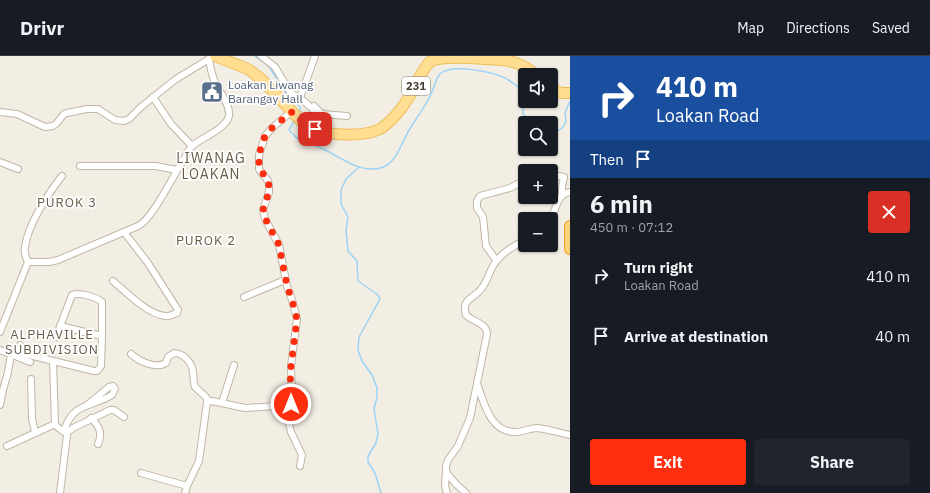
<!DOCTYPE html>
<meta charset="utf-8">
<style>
:root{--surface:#171b24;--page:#20242c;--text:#f1f3f6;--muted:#9ea1a6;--line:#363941;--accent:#ff2e0f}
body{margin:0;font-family:"IBM Plex Sans",sans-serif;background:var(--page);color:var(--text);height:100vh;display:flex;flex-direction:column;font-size:15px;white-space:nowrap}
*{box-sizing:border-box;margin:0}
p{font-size:13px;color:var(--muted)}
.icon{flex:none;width:22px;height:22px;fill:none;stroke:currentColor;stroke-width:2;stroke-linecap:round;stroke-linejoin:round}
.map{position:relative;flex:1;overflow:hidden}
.panel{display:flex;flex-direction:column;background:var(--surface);width:360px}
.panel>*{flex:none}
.top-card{background:#1a4fa0;color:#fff;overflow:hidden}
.buttons{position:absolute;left:518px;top:12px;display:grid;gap:8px}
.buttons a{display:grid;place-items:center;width:40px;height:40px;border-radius:4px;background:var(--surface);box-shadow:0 1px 3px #0004;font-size:20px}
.pin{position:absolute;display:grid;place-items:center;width:34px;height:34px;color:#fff;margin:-17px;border-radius:8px;box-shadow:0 2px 6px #0006}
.me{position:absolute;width:44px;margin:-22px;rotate:0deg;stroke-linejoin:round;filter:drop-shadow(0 0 3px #0008)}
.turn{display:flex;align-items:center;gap:14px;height:84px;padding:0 20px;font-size:18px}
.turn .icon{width:52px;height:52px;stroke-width:2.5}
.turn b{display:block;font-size:28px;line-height:34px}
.then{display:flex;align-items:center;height:38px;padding:0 20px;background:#0003;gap:8px;font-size:15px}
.round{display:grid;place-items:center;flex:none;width:42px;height:42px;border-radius:4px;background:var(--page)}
.headline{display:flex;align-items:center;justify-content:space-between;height:68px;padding:0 20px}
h1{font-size:24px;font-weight:700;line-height:30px}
.action{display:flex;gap:8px;margin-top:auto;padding:8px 20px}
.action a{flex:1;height:46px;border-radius:4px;background:var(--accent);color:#fff;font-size:16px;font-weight:700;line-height:46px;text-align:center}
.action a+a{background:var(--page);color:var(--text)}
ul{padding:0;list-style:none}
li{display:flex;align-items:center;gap:12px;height:60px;padding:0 20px}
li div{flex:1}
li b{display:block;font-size:15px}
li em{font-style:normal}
header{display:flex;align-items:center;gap:24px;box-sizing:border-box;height:56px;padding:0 20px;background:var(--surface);border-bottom:1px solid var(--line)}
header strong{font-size:19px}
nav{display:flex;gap:22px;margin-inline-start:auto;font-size:14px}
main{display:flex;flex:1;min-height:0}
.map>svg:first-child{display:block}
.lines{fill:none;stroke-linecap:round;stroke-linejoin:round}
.stream{stroke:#9ad3f6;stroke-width:1.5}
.minor-casing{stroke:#c0b6a6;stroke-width:8}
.primary-casing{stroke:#eebd58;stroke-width:12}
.trunk-casing{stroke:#ea9e27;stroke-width:12}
.minor{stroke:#fff;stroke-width:6}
.primary{stroke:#ffdd91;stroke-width:10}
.trunk{stroke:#ffd27a;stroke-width:10}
.route{stroke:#ff2e0f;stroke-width:7;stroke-dasharray:0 12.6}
.labels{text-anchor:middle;stroke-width:3.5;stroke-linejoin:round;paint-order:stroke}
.shield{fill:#fff;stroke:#7e7870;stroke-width:1}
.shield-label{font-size:11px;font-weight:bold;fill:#463e33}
.service-label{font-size:12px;fill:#4e5e75;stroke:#fff;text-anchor:start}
.neighbourhood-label{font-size:13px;letter-spacing:1px;fill:#6a5c49;stroke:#fff}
.quarter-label{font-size:14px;letter-spacing:1px;fill:#6a5c49;stroke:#fff}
</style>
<header>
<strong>Drivr</strong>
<nav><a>Map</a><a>Directions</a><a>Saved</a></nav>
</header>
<main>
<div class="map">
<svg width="570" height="437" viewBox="0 0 570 437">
<rect width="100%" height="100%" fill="#f3eee4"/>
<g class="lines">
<!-- stream -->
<g class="stream">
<path d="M 255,0 L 268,9 L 286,37 L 300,51 L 300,57"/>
<path d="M 295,64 L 289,74 L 297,82 C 306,86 316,89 325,94 C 340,101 355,113 372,113 C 397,114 400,87 411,71 C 417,61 425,51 430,40 C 434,33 435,24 440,18 C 452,7 492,16 505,22 C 511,25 517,31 523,34 L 523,58 L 534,67"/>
<path d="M 551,80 L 563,71 L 566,65 L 565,57 L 570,45"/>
<path d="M 359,111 L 346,123 L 341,134 L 341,148 L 348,161 L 346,175 L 348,195 L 357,205 L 358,225 L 377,238 L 380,243 L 359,281 L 358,294 L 362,305 L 372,319 L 377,332 L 377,341 L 374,353 L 378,378 L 376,387 L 368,400 L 368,406 L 375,417 L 381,437"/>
</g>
<!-- minor casing -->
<g class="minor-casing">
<g id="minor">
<path d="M 261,0 L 275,11 L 290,36 L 305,46 L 314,54 L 314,59 L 307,70"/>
<path d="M 153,41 L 171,68 L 192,90"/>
<path d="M 300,42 L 315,0"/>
<path d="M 314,50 L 322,58 L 347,60"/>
<path d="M 292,55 L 272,72 L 265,80 L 259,99 L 259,113 L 268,125 L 269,130 L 269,136 L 263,154 L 265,163 L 279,189 L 287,230 L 292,244 L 297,263 L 291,310 L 292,343 L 289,368 L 291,376 L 302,399 L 300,410"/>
<path d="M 0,56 L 17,58 L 45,71 L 53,70 L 56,68 L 64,58 L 67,57 L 87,53 L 98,53 L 115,64 L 124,65 L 129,63 L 141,51 L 176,23 L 209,3 L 211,0"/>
<path d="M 0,106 L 18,113"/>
<path d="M 80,110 L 156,110 L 177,114"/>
<path d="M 551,119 L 564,121 L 562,131 L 562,139"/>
<path d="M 551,163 C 556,153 557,138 570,136"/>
<path d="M 496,204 L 486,190 L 483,161 L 477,152 L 477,145 L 480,140 L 510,132 L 525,124"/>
<path d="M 28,206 L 49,206 L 58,204 L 138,170 C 152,164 174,118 184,103 C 186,99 189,93 192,90 C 201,82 226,73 229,60 C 231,48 216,32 213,21 C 211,15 210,9 209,3"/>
<path d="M 28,206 C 26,202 24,196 25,191 C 28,168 48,138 62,120"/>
<path d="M 113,225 C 126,236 147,258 165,260 C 169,261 173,258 177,257 L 178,254 L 148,207 L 124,176"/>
<path d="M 244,241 L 285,224"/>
<path d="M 60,270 L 102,280"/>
<path d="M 0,276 L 28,206"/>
<path d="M 20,289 L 19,296 L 21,297 L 94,315 L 97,315 L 101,310 L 102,280 L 102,246 C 96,241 80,236 72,239 L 56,281"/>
<path d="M 0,294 L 30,306"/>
<path d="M 131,298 C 140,306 156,313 166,307 L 168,301 L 174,297 C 183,297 192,306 193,316 C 194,321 193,326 195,331 L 206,341 L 208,345"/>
<path d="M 53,305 L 55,368 C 57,373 64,374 67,379 L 60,437"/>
<path d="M 31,323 L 32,363 L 35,376"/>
<path d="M 478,330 C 484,348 491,377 516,376 C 523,376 530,372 537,372 C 548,373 559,377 570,379"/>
<path d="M 222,347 L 234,309"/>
<path d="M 0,349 L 3,334 L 8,316 L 11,298"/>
<path d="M 91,362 C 99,370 103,377 98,388"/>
<path d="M 64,375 C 73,346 90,352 112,339 L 115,333 L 113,330 L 109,331 L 87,349"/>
<path d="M 66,377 L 73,372 L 110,354 L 114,354 L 124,361"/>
<path d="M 7,390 L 55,368"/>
<path d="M 446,415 L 445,430 L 447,437"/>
<path d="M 141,417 L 187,430"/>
<path d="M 185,437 L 187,430 L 199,405 L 207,346 L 212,345 L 245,352 L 291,349"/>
<path d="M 466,437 L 457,429 L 448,419 L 446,415 L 446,410 L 448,404 L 458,390 L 470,362 L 487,278 C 487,267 473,266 466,259 C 465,256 464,251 466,247 C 470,241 478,238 482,232 C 489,223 490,210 499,202 C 506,194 516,189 525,184"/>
</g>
</g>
<!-- primary casing -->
<g class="primary-casing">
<g id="primary">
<path d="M 215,0 L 248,13 L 261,23 L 301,65 C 305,68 310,71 314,73 C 331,80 364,81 380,73 C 390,67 401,54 407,44 C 415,33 421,13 431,5 C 443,0 471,2 485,3 C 506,4 519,4 536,19"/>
<path d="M 551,32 L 561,37 L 570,37"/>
</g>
</g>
<!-- trunk casing -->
<g class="trunk-casing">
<path id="trunk" d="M 570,170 L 570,193"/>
</g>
<!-- minor -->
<use href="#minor" class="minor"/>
<!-- primary -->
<use href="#primary" class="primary"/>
<!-- trunk -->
<use href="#trunk" class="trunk"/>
</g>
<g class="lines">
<!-- route -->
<path class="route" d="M 291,348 L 292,343 L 290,318 L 297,263 L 292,244 L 287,230 L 279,189 L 265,162 L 263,154 L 269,136 L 269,130 L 268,125 L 260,113 L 259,109 L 259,98 L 265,80 L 272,72 L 292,56 L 301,65 L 315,73"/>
</g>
<!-- icons -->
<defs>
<g id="civic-square" transform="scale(1.15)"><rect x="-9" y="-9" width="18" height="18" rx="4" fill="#5c6f8a" stroke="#fff"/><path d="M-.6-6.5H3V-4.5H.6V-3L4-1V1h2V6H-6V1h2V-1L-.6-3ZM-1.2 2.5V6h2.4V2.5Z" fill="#fff"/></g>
</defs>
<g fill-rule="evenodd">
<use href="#civic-square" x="212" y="36"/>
</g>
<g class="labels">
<!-- shield labels -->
<rect class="shield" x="402" y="21" width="28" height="18" rx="3"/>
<g class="shield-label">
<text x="416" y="34">231</text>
</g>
<!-- service labels -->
<g class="service-label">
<text x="228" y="33">Loakan Liwanag<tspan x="228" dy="14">Barangay Hall</tspan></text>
</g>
<!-- neighbourhood labels -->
<g class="neighbourhood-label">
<text x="67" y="151">PUROK 3</text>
<text x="206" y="189">PUROK 2</text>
<text x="52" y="283">ALPHAVILLE<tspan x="52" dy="15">SUBDIVISION</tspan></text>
</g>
<!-- quarter labels -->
<g class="quarter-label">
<text x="211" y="107">LIWANAG<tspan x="211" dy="16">LOAKAN</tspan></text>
</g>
</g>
</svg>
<div class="buttons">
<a><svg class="icon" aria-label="sound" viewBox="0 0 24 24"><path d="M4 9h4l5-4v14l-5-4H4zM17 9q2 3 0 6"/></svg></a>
<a><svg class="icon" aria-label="search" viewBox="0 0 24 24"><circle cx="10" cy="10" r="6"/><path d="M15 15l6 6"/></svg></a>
<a>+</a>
<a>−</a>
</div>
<div class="pin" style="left:315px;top:73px;background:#d93025"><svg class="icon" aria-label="arrive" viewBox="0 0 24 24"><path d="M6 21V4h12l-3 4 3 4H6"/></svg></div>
<svg class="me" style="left:291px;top:348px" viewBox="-20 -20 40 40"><circle r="17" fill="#ff2e0f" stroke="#fff" stroke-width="3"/><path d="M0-11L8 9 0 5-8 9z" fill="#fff"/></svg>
</div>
<section class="panel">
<div class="top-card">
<div class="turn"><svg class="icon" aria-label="right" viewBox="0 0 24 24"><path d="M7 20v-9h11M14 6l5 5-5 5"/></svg><div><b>410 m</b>Loakan Road</div></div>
<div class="then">Then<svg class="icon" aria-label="arrive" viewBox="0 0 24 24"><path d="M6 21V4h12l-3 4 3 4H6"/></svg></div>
</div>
<div class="headline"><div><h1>6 min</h1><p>450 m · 07:12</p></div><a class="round" style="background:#d93025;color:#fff"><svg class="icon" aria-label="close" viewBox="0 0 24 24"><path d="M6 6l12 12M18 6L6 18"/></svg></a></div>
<ul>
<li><svg class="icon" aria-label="right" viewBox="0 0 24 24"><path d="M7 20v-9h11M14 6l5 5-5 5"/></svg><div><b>Turn right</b><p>Loakan Road</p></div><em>410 m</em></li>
<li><svg class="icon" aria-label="arrive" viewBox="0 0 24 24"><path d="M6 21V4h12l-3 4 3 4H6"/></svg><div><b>Arrive at destination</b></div><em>40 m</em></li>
</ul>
<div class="action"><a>Exit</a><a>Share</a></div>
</section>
</main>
